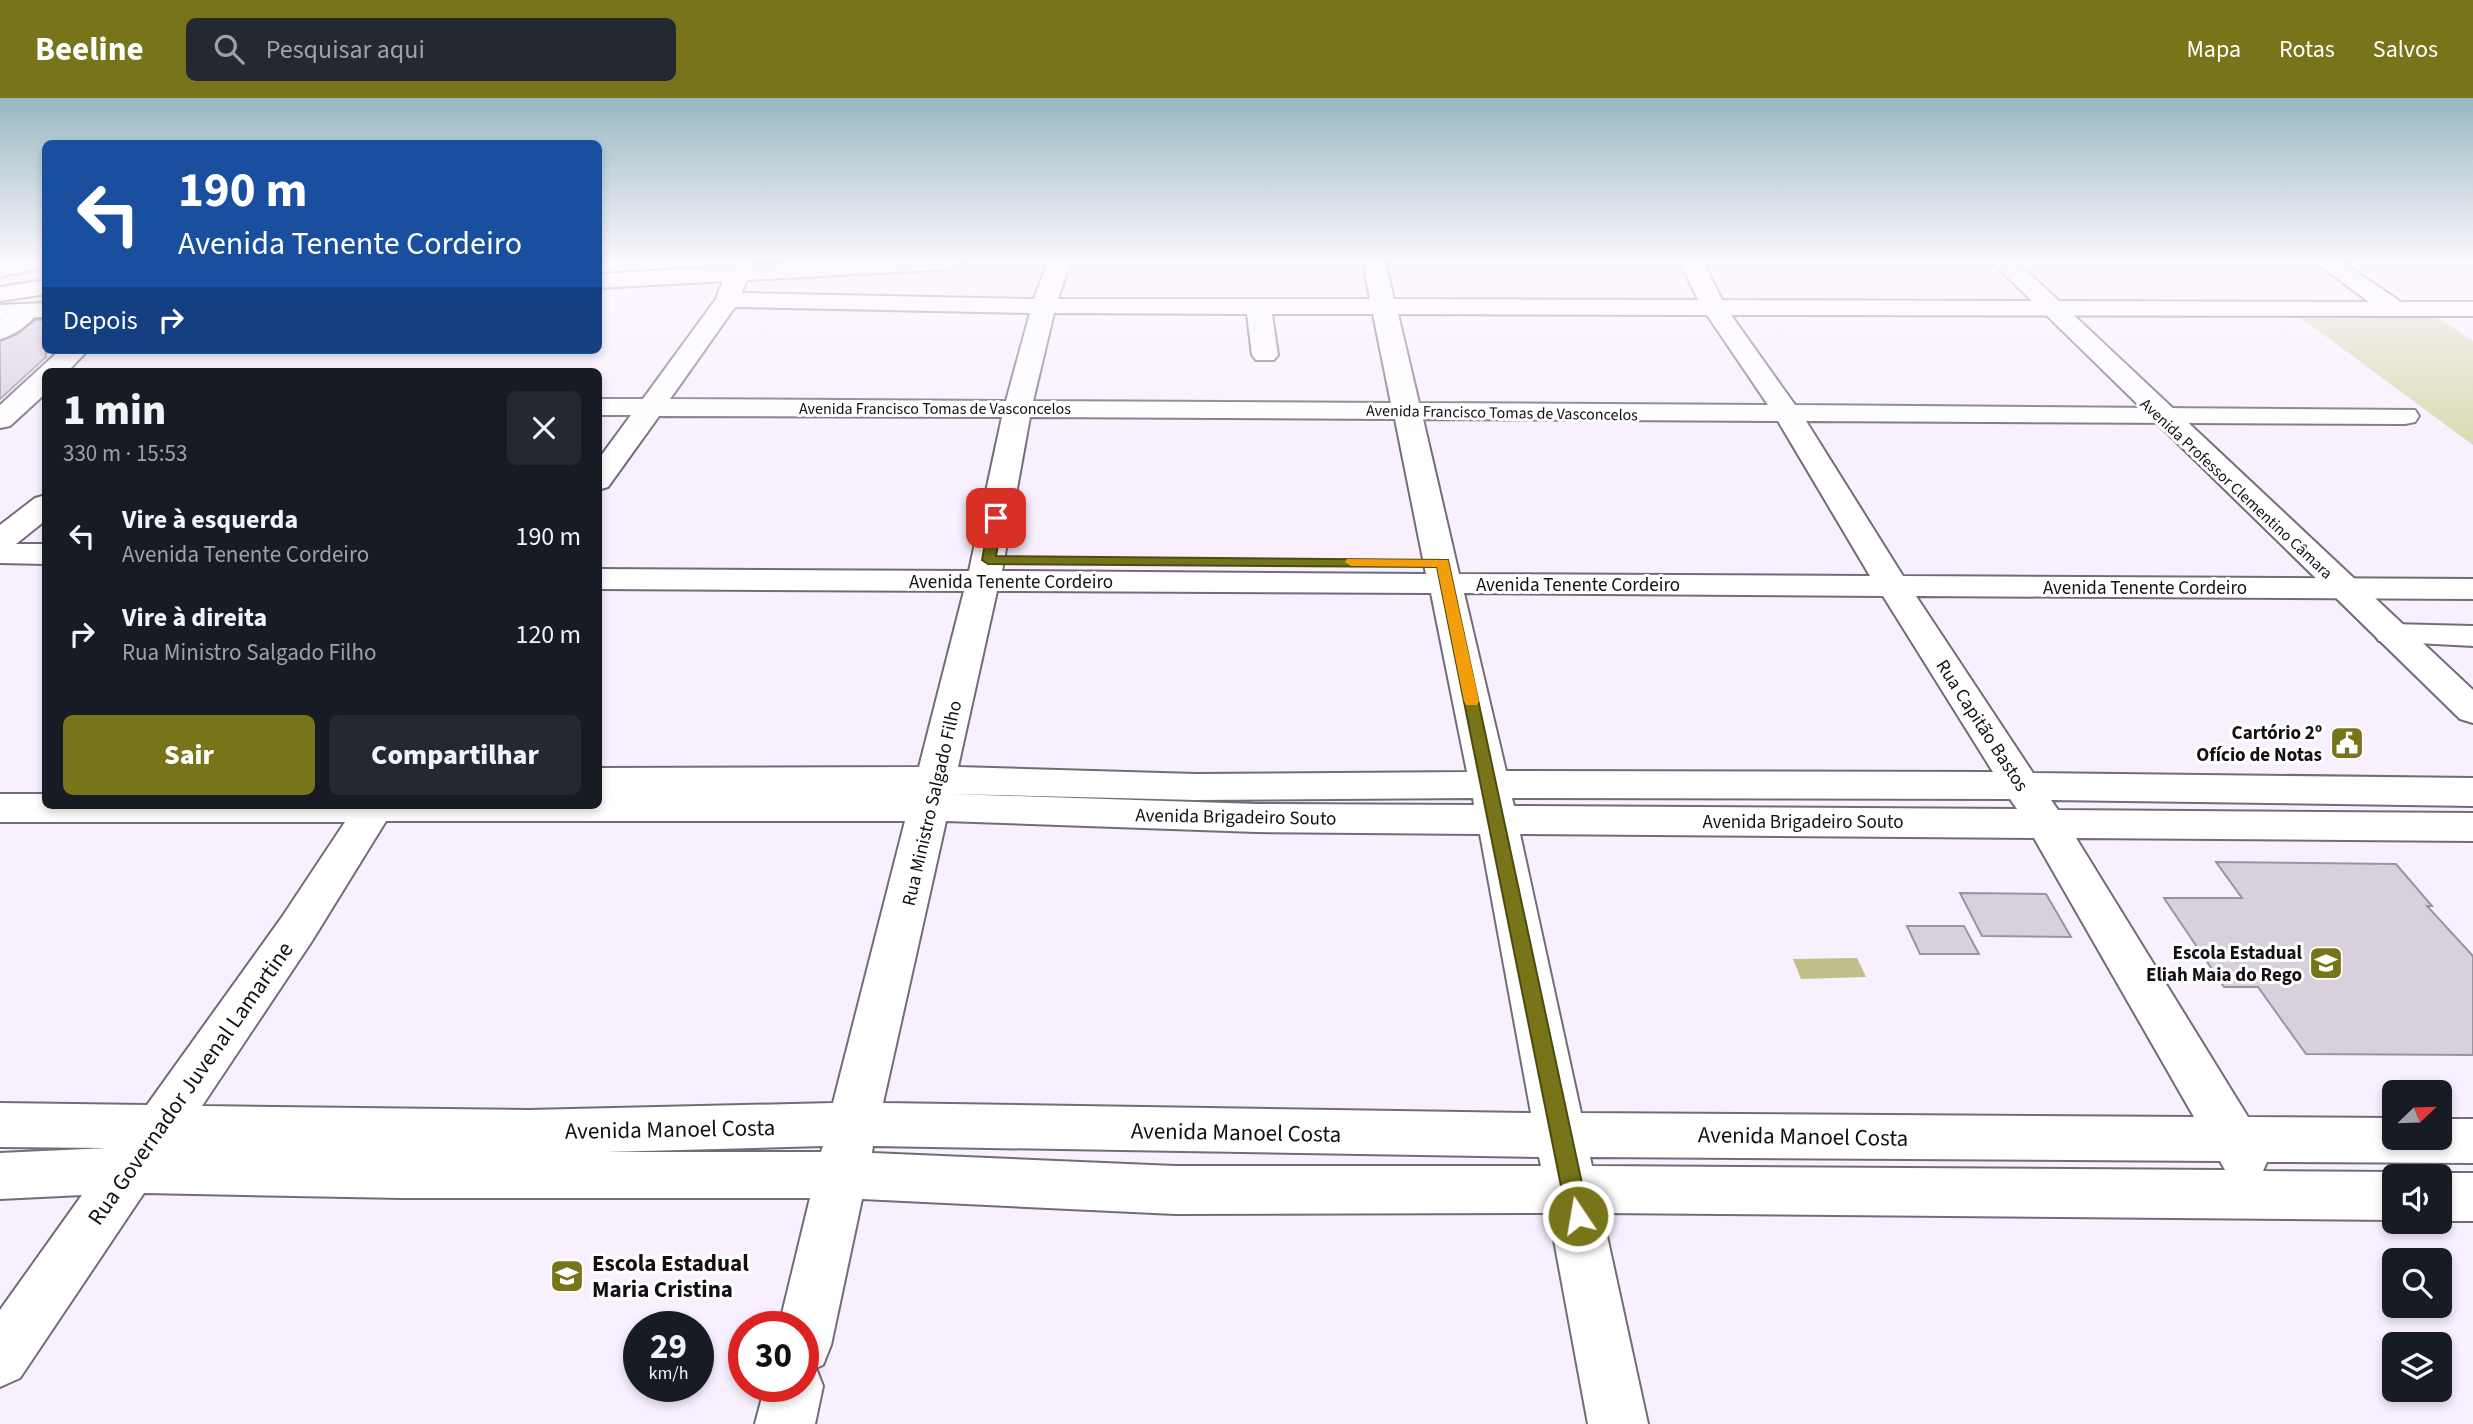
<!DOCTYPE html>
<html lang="pt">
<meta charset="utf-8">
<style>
:root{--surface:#171b24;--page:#242831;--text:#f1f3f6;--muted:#9ea1a6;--accent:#777419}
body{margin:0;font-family:"Source Sans 3",sans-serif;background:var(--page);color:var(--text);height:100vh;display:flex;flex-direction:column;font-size:26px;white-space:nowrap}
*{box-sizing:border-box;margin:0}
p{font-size:23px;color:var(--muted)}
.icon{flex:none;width:38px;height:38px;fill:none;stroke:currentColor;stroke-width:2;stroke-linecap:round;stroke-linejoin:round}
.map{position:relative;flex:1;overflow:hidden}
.details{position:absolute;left:42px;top:270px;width:560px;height:441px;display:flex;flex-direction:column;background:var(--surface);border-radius:10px;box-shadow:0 4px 10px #0003}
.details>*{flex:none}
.top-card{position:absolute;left:42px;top:42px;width:560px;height:214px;border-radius:10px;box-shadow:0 4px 10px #0003;background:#1a4fa0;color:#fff;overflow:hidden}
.needle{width:46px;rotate:67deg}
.fabs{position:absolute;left:2382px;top:982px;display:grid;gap:14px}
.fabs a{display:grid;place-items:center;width:70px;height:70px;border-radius:10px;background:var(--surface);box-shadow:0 4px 10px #0003;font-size:35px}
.speed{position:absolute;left:623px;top:1213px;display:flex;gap:14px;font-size:35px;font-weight:700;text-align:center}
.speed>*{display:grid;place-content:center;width:91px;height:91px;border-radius:50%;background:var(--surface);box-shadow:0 4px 10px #0003;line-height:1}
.speed small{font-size:18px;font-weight:400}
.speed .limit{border:10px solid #d22;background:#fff;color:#111}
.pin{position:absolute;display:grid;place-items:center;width:60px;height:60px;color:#fff;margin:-30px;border-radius:14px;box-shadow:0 4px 10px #0006}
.me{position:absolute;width:77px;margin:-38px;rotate:348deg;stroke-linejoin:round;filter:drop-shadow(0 0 5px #0008)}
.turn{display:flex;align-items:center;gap:24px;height:147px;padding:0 21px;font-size:32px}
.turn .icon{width:91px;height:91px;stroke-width:2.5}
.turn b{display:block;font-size:49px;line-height:60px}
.then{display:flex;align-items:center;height:66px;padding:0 21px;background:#0003;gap:14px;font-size:26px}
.round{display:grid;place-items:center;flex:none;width:74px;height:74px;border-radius:10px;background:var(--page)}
.summary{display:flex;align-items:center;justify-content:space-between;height:119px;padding:0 21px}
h1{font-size:42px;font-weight:800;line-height:52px}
.button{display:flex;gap:14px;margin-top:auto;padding:14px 21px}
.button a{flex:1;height:80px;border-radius:10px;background:var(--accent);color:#fff;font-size:28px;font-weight:800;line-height:80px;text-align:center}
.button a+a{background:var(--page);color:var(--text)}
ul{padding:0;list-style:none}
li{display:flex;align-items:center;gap:21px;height:98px;padding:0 21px}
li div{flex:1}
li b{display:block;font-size:26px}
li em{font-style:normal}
header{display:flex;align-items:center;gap:42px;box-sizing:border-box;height:98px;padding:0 35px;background:var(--accent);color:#fff}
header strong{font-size:33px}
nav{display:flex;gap:38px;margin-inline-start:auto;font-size:24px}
.search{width:490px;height:63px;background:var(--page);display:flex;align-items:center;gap:18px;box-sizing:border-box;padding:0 24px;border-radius:10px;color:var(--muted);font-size:26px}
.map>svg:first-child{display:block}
.green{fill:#d9dab1}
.water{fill:#c0bf87}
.building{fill:#d9d0de;stroke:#9b93a0;stroke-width:2}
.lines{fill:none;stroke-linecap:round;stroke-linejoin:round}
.minor-casing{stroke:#736c78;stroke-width:4}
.major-casing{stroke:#736c78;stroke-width:4}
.highway-casing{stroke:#736c78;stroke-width:4}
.minor{fill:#fff;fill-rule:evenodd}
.major{fill:#fff;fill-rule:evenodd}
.highway{fill:#fff;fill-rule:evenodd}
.route{fill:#777419;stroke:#4d4b10;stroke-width:2}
.slow{fill:#f59e0b}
.labels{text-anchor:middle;stroke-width:6;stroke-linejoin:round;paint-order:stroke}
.far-street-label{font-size:16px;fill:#131014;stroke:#fff}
.street-label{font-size:19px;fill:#131014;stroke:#fff}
.poi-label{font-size:19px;font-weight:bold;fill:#131014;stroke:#fff;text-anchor:end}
.near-street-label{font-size:23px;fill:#131014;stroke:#fff}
.near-poi-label{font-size:23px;font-weight:bold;fill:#131014;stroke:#fff;text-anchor:start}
</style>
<header>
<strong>Beeline</strong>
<div class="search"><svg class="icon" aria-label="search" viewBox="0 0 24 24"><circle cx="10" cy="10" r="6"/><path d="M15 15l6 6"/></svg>Pesquisar aqui</div>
<nav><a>Mapa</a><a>Rotas</a><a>Salvos</a></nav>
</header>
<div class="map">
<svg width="2473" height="1326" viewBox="0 0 2473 1326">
<rect width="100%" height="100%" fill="#f9f0ff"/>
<!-- green -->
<path class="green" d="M 2297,217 L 2434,217 L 2473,243 L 2473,347 Z"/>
<!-- water -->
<path class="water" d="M 1857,860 L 1866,879 L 1801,881 L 1793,861 Z"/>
<!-- building -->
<g class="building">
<path d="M 35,222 L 46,222 L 46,259 L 0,301 L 0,243 L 18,236 Z"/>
<path d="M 2216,764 L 2396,766 L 2432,808 L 2427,808 L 2473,858 L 2473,957 L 2306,956 L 2258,889 L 2224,889 L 2164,800 L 2242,800 Z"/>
<path d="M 1960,795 L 2046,796 L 2071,839 L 1982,838 Z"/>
<path d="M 1907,828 L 1964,828 L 1979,856 L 1920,856 Z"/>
</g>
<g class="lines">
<!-- minor casing -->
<g class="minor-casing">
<g id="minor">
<path d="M 730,164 L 753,164 L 742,195 L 1034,201 L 1048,164 L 1071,164 L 1058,201 L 1370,201 L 1363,164 L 1385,164 L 1394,201 L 1698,202 L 1680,164 L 1703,164 L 1722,202 L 2369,204 L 2315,164 L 2342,164 L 2401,204 L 2473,204 L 2473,218 L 1731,217 L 1795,307 L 2415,312 L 2419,318 L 2415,324 L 2405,326 L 1806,323 L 1903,478 L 2473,481 L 2473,501 L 1916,498 L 2033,675 L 2473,680 L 2473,708 L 2051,702 L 2058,712 L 2473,715 L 2473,743 L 2076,740 L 2248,1019 L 2394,1020 L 2394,1040 L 2440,1040 L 2440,1021 L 2473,1021 L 2473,1065 L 2267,1064 L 2263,1073 L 2394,1074 L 2404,1078 L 2394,1078 L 2394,1122 L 1602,1115 L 1648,1326 L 1588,1326 L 1549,1115 L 1175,1116 L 862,1101 L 831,1247 L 823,1267 L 816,1270 L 823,1288 L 815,1326 L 755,1326 L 765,1288 L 803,1288 L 803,1228 L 779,1228 L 810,1100 L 401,1100 L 144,1095 L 20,1280 L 0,1289 L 0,1212 L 82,1097 L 0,1101 L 0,1055 L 107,1050 L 0,1049 L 0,1005 L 147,1007 L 282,819 L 345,724 L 0,724 L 0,696 L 46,696 L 46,707 L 598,707 L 598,670 L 919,669 L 964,493 L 598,491 L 598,471 L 969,473 L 1002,319 L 659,318 L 608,389 L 598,392 L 598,362 L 631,317 L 598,317 L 598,301 L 643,301 L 716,201 ZM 735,209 L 1030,215 L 1006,303 L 670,301 ZM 1054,215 L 1247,216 L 1252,257 L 1256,262 L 1274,262 L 1278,257 L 1272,216 L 1373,216 L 1391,305 L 1033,303 ZM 1398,216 L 1707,217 L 1768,307 L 1419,305 ZM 1030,319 L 1395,321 L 1426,476 L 1002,473 ZM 1423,321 L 1778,323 L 1870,478 L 1459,476 ZM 997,493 L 1431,495 L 1467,674 L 1196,676 L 958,669 ZM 1464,495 L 1883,498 L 1993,674 L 1506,673 ZM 952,696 L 1196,702 L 1473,700 L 1474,707 L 1256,706 ZM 1512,700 L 2010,701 L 2017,711 L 1514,708 ZM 386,723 L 905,723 L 833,1005 L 528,1012 L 202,1008 L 312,843 ZM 946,723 L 1256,734 L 1480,736 L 1531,1015 L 883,1005 ZM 1520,736 L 2034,740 L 2194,1019 L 1581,1015 ZM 823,1048 L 821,1054 L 606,1054 ZM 873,1048 L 1539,1059 L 1541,1068 L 1175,1068 L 872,1055 ZM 1590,1059 L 2220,1063 L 2225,1072 L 1592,1068 Z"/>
<path d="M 27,206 L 36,208 L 39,213 C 31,225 14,238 0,241 L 0,222 L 18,208 Z"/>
<path d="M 60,252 L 88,252 L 68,273 L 46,273 L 46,295 L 10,328 L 0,330 L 0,307 Z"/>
<path d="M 46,397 L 46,422 L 16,446 L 46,446 L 46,466 L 0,465 L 0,427 L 35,400 Z"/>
<path d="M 2391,526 L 2473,528 L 2473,548 L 2379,543 L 2374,536 L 2379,529 Z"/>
<path d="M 2440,1075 L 2473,1075 L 2473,1123 L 2440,1123 L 2440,1078 L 2433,1078 Z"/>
</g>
</g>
<!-- major casing -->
<g class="major-casing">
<g id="major">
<path d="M 46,164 L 46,169 L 0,179 L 0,165 Z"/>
<path d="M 815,164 L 963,164 L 952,171 L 598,190 L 598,176 Z"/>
<path d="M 1992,164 L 2017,164 L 2473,592 L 2473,625 L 2460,621 Z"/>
<path d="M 46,205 L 46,219 L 0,221 L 0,207 Z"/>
</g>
</g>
<!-- highway casing -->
<g class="highway-casing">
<path id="highway" d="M 46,182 L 46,196 L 0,203 L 0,189 Z"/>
</g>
<!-- minor -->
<use href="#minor" class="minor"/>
<!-- major -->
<use href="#major" class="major"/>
<!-- highway -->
<use href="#highway" class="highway"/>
</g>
<!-- sky -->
<linearGradient id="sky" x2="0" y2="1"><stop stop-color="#98b8c1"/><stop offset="0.47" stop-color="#fcf8ff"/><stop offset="1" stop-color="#fcf8ff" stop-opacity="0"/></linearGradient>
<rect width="2473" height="350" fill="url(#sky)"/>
<!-- route -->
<path class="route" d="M 996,417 L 1003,420 L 996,458 L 1448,462 L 1589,1118 L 1585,1125 L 1578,1128 L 1570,1125 L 1567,1118 L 1437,469 L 988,466 L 982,462 L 990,420 Z"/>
<!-- slow -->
<path class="slow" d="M 1347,461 L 1448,462 L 1479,603 L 1477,607 L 1466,607 L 1464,603 L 1437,469 L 1351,468 L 1345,464 Z"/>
<!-- icons -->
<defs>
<g id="civic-square" transform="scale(1.75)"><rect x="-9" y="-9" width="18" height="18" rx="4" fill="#777419" stroke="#fff"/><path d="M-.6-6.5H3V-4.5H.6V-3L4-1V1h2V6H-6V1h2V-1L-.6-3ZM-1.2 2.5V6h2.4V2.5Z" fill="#fff"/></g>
<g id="school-square" transform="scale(1.75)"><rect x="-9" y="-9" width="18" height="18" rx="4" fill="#777419" stroke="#fff"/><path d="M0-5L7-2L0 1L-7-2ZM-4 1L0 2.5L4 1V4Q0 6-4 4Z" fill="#fff"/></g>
</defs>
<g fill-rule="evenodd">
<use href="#civic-square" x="2347" y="645"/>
<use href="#school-square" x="2326" y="865"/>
<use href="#school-square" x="567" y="1178"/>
</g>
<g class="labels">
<!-- far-street labels -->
<g class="far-street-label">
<text x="935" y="316">Avenida Francisco Tomas de Vasconcelos</text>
<text transform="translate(1502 314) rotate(1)" y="6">Avenida Francisco Tomas de Vasconcelos</text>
<text transform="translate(2237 390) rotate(43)" y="6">Avenida Professor Clementino Câmara</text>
</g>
<!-- street labels -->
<g class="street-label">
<text x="1011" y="490">Avenida Tenente Cordeiro</text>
<text x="1578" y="493">Avenida Tenente Cordeiro</text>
<text x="2145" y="496">Avenida Tenente Cordeiro</text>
<text transform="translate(1983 627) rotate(57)" y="7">Rua Capitão Bastos</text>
<text transform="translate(931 705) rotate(-77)" y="7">Rua Ministro Salgado Filho</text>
<text transform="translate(1236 718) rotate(1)" y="7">Avenida Brigadeiro Souto</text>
<text x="1803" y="730">Avenida Brigadeiro Souto</text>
</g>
<!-- poi labels -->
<g class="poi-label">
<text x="2322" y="641">Cartório 2º<tspan x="2322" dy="22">Ofício de Notas</tspan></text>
<text x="2302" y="861">Escola Estadual<tspan x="2302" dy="22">Eliah Maia do Rego</tspan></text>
</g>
<!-- near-street labels -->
<g class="near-street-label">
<text transform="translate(190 985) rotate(-55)" y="8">Rua Governador Juvenal Lamartine</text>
<text transform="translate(670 1031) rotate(-1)" y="8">Avenida Manoel Costa</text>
<text transform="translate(1236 1034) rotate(1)" y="8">Avenida Manoel Costa</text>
<text transform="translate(1803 1038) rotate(1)" y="8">Avenida Manoel Costa</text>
</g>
<!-- near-poi labels -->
<g class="near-poi-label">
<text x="592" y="1173">Escola Estadual<tspan x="592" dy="26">Maria Cristina</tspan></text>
</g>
</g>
</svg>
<div class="fabs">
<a><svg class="needle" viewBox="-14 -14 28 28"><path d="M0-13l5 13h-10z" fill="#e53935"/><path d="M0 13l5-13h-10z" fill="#9ea1a6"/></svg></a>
<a><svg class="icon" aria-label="sound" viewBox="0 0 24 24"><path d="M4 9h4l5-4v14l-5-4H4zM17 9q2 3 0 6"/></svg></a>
<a><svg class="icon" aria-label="search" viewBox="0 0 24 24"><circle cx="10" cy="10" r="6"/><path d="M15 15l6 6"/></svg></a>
<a><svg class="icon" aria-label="layers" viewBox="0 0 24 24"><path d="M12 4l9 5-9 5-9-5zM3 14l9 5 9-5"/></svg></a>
</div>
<div class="speed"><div>29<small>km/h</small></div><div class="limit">30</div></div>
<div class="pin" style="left:996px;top:420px;background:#d93025"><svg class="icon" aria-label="arrive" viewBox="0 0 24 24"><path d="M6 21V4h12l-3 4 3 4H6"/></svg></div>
<svg class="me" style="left:1578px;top:1118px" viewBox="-20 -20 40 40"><circle r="17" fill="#777419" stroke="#fff" stroke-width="3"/><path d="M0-11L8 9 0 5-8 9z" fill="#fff"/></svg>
<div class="top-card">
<div class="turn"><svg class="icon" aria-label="left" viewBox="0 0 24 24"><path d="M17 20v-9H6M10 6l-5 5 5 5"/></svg><div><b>190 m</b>Avenida Tenente Cordeiro</div></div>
<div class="then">Depois<svg class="icon" aria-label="right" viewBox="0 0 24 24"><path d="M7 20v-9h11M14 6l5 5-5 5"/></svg></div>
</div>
<section class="details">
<div class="summary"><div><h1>1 min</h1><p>330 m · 15:53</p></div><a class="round"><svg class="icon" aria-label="close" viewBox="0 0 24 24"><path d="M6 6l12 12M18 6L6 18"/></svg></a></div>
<ul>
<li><svg class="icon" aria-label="left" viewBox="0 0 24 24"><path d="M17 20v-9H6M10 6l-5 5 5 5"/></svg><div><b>Vire à esquerda</b><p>Avenida Tenente Cordeiro</p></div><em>190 m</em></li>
<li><svg class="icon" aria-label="right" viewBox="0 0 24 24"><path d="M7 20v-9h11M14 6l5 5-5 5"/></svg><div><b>Vire à direita</b><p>Rua Ministro Salgado Filho</p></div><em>120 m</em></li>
</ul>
<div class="button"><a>Sair</a><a>Compartilhar</a></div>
</section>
</div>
